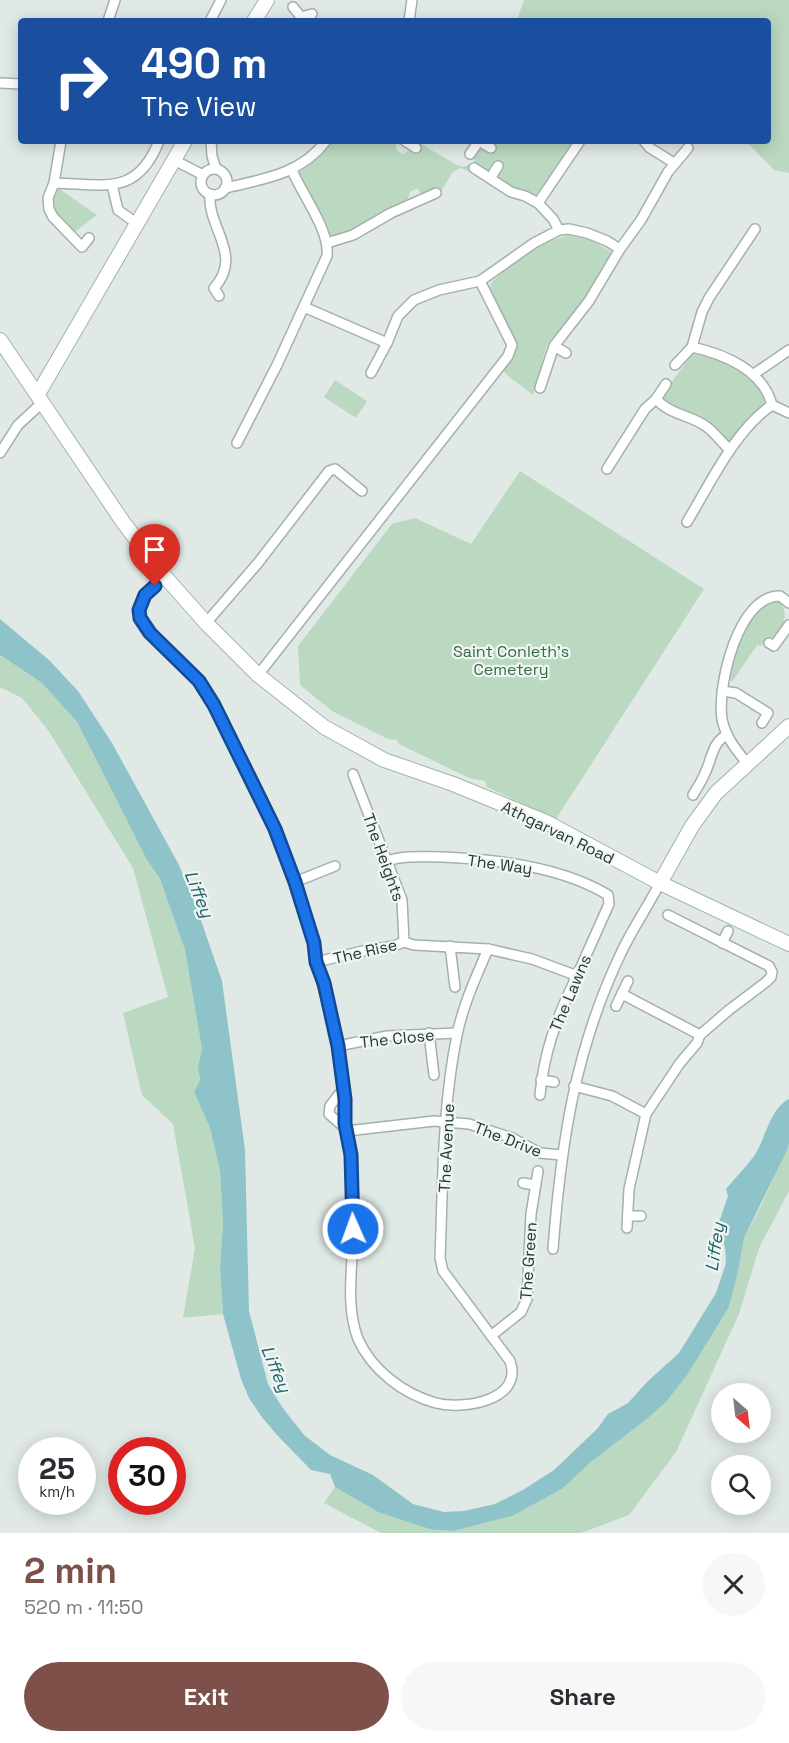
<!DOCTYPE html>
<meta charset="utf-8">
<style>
:root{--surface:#fff;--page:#f7f7f7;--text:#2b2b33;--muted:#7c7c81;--accent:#7e504a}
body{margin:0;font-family:"Space Grotesk",sans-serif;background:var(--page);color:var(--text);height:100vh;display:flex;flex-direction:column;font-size:22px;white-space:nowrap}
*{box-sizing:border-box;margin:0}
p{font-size:20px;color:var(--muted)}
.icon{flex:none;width:33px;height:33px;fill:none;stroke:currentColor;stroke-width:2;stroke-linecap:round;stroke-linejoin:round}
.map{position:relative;height:1533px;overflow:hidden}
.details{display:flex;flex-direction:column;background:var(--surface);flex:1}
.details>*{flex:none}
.banner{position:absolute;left:18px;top:18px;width:753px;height:126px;border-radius:6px;box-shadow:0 3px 15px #0003;background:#1a4fa0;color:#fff;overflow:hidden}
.needle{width:39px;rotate:152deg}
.controls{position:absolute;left:711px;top:1383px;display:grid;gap:12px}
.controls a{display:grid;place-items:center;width:60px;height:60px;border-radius:50%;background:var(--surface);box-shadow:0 3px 15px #0003;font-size:30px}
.speed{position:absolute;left:18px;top:1437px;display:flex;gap:12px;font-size:30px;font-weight:700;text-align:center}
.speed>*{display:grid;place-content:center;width:78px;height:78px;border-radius:50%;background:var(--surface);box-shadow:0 3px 15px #0003;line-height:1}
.speed small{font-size:15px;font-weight:400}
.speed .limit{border:9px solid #d22;background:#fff;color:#111}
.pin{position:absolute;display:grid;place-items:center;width:51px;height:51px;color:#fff;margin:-62px -26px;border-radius:50% 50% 50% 0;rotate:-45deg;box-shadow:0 0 6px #0007}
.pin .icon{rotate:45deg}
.me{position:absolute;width:66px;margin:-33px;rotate:358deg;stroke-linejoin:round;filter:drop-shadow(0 0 4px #0008)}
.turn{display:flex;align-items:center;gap:21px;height:126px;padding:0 24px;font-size:27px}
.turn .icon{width:78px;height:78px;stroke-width:2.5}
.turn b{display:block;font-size:42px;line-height:51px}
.round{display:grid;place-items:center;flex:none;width:63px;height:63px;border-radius:32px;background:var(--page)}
.headline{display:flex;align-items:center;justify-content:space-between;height:102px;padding:0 24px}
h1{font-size:36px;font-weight:700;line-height:45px;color:var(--accent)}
.button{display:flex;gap:12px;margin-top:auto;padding:12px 24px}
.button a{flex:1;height:69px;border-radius:36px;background:var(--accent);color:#fff;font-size:24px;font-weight:700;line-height:69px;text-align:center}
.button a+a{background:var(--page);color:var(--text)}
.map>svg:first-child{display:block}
.green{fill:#bbd8c1}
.water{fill:#8ec3c9}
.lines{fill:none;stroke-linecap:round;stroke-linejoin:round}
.street-casing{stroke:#a4b0ab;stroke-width:12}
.secondary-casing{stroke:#a1b4ac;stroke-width:16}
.street{stroke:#fff;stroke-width:9}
.secondary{stroke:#fff;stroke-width:14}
.route-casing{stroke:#114b97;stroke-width:15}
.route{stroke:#1a73e8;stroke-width:10}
.labels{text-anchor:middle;stroke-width:4.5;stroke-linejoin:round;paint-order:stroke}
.park-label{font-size:16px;fill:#316a44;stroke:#f0f6f3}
.street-label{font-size:16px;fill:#233831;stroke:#f0f6f3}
.water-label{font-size:18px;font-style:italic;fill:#24656d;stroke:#f0f6f3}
</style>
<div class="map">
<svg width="789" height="1533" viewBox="0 0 789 1533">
<rect width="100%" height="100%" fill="#e0e9e5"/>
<!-- green -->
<g class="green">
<path d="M 524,0 L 789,0 L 789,173 L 774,170 L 746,141 L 768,141 L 768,21 L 520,21 L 517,20 Z"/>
<path d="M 332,141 L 396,141 L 396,150 L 403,154 L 410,150 L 416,152 L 421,144 L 457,165 L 463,167 L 474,163 L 474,158 L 482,147 L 491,151 L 495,145 L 490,141 L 575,141 L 536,195 L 514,189 L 499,179 L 499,173 L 492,168 L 488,170 L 471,169 L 469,171 L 460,168 L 453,172 L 436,199 L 433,192 L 422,195 L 417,188 L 410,192 L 407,201 L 370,224 L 332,238 L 300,178 L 300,172 L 319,157 Z"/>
<path d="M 58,188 L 97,215 L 73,233 L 52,207 L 55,191 Z"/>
<path d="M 570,235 L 590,240 L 610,251 L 611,255 L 575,315 L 547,344 L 533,395 L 507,375 L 503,370 L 515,354 L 516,345 L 490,287 L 491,283 C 512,262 540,241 570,235 Z"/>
<path d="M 694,353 C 706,353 739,368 748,376 C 756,382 761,390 766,399 L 764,403 L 733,440 L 729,442 L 668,405 L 664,400 C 666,387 685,363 694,353 Z"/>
<path d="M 335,380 L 367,401 L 356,418 L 324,397 Z"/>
<path d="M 520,471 L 704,589 L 556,819 L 487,787 L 485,781 L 469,778 L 399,744 L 397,740 L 388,739 L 332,711 L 300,685 L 298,646 L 392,524 L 415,518 L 471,544 Z"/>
<path d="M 777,600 C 789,610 786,624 776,637 L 767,637 L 761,646 L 757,645 L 732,682 L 729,677 L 732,671 L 731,661 C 737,655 735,650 738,643 C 745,626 758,605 777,600 Z"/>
<path d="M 0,655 L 42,683 L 77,722 L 147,860 L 160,879 L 185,950 L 202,1049 L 198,1067 L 200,1080 L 194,1092 L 210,1128 L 220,1171 L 223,1223 L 220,1267 L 223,1314 L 183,1318 L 195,1248 L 173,1124 L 142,1095 L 123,1013 L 168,997 L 133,868 L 48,730 L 22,698 L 0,687 Z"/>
<path d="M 789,1143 L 789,1191 L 759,1248 L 739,1314 L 676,1452 L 629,1515 L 581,1533 L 381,1533 L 324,1503 L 335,1487 L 378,1512 L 453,1531 L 512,1516 L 562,1489 L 591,1462 L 648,1418 L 666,1402 L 688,1374 L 729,1307 L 738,1272 L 744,1238 L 761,1206 Z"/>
</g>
<!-- water -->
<path class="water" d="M 0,619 L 49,660 L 78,691 L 112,743 L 179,865 L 197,909 L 222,981 L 245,1150 L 249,1311 L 268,1384 L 282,1407 L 304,1435 L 330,1455 L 373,1475 L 413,1504 L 444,1512 L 464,1511 L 495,1504 L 523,1490 L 554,1470 L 598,1428 L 608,1414 L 628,1403 L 648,1381 L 679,1353 L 716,1293 L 726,1263 L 725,1247 L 718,1225 L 728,1196 L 726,1189 C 735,1178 746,1167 754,1156 C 766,1139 769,1109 789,1099 L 789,1143 L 787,1150 L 744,1238 L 738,1272 L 729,1307 L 688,1374 L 666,1402 L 648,1418 L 591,1462 L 562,1489 L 512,1516 L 453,1531 L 430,1529 L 378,1512 L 335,1487 L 330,1474 L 311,1470 L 277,1435 L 261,1416 L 249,1398 L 241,1379 L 223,1314 L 220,1267 L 223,1223 L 220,1171 L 210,1128 L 194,1092 L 200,1080 L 198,1067 L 202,1049 L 185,950 L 160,879 L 147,860 L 77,722 L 42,683 L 0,655 Z"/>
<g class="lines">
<!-- street casing -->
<g class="street-casing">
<g id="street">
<path d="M 293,7 L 301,17"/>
<path d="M 108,21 L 115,0"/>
<path d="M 210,21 L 221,0"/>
<path d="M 301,21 L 301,17 L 312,14"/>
<path d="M 409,21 L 412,0"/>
<path d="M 0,83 L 21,84"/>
<path d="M 61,141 L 54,183 L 48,198 L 49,209 L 53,217 L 82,247 L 89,238"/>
<path d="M 211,141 L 212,156 L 216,169"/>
<path d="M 405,141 L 416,148"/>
<path d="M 479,141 L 491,148"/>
<path d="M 644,141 L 650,148 L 674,163"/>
<path d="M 470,154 L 479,141"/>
<path d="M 174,160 L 203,175"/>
<path d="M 474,168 L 511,192 L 525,196 L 538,203 L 553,219 L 559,230"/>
<circle cx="214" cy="182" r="13"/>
<path d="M 491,177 L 498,166"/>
<path d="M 54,183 C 104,184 137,197 159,141"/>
<path d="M 112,185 L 118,210 L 136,223"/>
<path d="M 225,188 C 264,179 301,174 326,141"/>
<path d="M 210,194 C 207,228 244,255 214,288 L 219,296"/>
<path d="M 538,203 L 580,141"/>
<path d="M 327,243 L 353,235 L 391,213 L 436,193"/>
<path d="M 304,307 L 387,343"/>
<path d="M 554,346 L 566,353"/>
<path d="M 692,347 L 702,312 L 709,298 L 755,229"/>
<path d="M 675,365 L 692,347 C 724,354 763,370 772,405 L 789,413"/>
<path d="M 371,373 L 387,343 L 398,316 L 414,300 L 439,290 L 480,281 L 534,243 L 559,230 L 569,229 L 587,233 L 607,241 L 620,249"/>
<path d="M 754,374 L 789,350"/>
<path d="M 540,388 L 554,346 L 589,301 L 620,249 L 641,220 L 668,172 L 688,148"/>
<path d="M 656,399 C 670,415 691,415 707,427 C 715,433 722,443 730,450"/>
<path d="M 237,443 L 277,365 L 327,256 C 330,230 302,195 292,170"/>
<path d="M 0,453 L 18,425 L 43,402"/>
<path d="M 607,469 L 645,409 L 656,399 L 666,384"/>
<path d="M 687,522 C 710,484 735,430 772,405"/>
<path d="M 165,577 C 154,587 138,598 140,614 C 142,632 184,665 197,679 C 213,697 223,721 233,742 C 248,771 264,801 276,831 C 290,866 302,902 313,939 C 316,949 315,960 318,970 C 331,1011 340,1053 345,1096 C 346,1105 345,1113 345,1122 C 346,1134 350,1146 351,1158 C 352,1182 354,1207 353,1231 C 353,1266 345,1305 358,1339 C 372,1370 403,1394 436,1403 C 462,1410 524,1401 510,1361 L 443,1271 L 440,1258 C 443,1184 442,1108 457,1035 C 463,1005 476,977 488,949"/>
<path d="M 206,623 L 258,563 L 329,471 L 335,469 L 362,491"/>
<path d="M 769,643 L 774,646 L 789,625"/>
<path d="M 258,675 L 508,356 L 512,345 L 480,281"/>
<path d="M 722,691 L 736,693 L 768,713 L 762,723"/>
<path d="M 747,763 C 736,750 725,736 722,719 C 717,686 738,595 780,596 L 789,603"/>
<path d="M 353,774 L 402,900 L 404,942"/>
<path d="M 693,795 C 697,788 702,781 705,773 C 712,759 712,742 727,735"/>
<path d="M 387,861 C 405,855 424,857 443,857 C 495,859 562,867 608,895 L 609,904 L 580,969 L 575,975 L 574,982 C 556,1019 544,1053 540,1095"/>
<path d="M 295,882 L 335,866"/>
<path d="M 722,943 L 728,931"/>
<path d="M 450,946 L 455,987"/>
<path d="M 316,962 L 363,951 L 394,946 L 404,942 L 414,945 L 488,949 L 532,959 L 575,975"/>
<path d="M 622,994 L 700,1035"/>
<path d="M 616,1006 L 628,981"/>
<path d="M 429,1033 L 434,1075"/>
<path d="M 338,1046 L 387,1036 L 457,1033"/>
<path d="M 541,1080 L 554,1082"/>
<path d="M 574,1086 L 612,1096 L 646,1114"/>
<path d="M 344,1088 L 330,1106 L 329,1114 L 346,1129"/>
<path d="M 347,1131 L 434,1121 L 469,1124 L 512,1138 L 540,1153 L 561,1155"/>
<path d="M 523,1183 L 535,1185"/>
<path d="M 628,1216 L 641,1216"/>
<path d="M 627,1228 L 629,1189 L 646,1114 L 680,1063 L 697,1043 L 700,1035 L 729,1010 L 766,982 L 771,977 L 772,972 L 769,966 L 668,915"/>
<path d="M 553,1249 C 561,1143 575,1048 622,951 C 633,928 648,906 660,883"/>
<path d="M 491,1336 L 521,1312 L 527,1299 L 531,1214 L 538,1171"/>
</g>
</g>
<!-- secondary casing -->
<g class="secondary-casing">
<g id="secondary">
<path d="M 254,21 L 267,0"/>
<path d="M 0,340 L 123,522 L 160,571 L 206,623 L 258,675 L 324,727 L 384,760 L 453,784 L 546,822 L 660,883 L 789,944"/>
<path d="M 38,394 L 185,141"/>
<path d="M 660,883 L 692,826 L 716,793 L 789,726"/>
</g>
</g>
<!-- street -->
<use href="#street" class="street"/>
<!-- secondary -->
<use href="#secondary" class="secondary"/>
</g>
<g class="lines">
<!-- route casing -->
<g class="route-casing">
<path id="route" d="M 155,586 L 145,595 L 139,610 L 140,618 L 150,633 L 199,681 L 214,705 L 275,829 L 295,882 L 314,943 L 316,962 L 324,983 L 338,1046 L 345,1099 L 345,1124 L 351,1155 L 353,1229"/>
</g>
<!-- route -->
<use href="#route" class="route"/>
</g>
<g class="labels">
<!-- park labels -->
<g class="park-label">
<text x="511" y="657">Saint Conleth's<tspan x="511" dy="18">Cemetery</tspan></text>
</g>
<!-- street labels -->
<g class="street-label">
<text transform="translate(558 832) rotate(26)" y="6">Athgarvan Road</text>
<text transform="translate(384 857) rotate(70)" y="6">The Heights</text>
<text transform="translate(500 864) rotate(8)" y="6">The Way</text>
<text transform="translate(365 951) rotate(-13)" y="6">The Rise</text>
<text transform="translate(570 993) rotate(-67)" y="6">The Lawns</text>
<text transform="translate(397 1038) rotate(-6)" y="6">The Close</text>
<text transform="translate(508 1139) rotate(21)" y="6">The Drive</text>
<text transform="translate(446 1148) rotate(-87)" y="6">The Avenue</text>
<text transform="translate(528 1261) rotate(-86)" y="6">The Green</text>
</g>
<!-- water labels -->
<g class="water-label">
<text transform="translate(199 894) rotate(68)" y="6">Liffey</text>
<text transform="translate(715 1247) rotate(-82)" y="6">Liffey</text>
<text transform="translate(276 1369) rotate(67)" y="6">Liffey</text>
</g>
</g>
</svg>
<div class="controls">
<a><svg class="needle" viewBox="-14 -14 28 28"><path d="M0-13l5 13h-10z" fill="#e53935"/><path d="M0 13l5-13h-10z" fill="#7c7c81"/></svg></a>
<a><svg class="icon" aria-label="search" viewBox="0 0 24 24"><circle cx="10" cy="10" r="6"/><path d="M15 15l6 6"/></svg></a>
</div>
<div class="speed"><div>25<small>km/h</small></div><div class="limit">30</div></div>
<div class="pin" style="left:155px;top:586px;background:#d93025"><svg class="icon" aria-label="arrive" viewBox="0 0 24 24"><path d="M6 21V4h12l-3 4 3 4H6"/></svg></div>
<svg class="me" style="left:353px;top:1229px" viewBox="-20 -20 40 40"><circle r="17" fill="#1a73e8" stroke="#fff" stroke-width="3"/><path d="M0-11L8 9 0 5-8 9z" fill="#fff"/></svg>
<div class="banner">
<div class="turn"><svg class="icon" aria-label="right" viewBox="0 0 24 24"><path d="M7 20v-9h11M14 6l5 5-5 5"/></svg><div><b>490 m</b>The View</div></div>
</div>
</div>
<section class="details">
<div class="headline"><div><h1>2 min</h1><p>520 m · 11:50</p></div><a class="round"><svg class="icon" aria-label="close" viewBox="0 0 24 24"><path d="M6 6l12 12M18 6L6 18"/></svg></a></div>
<div class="button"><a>Exit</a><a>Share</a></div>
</section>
